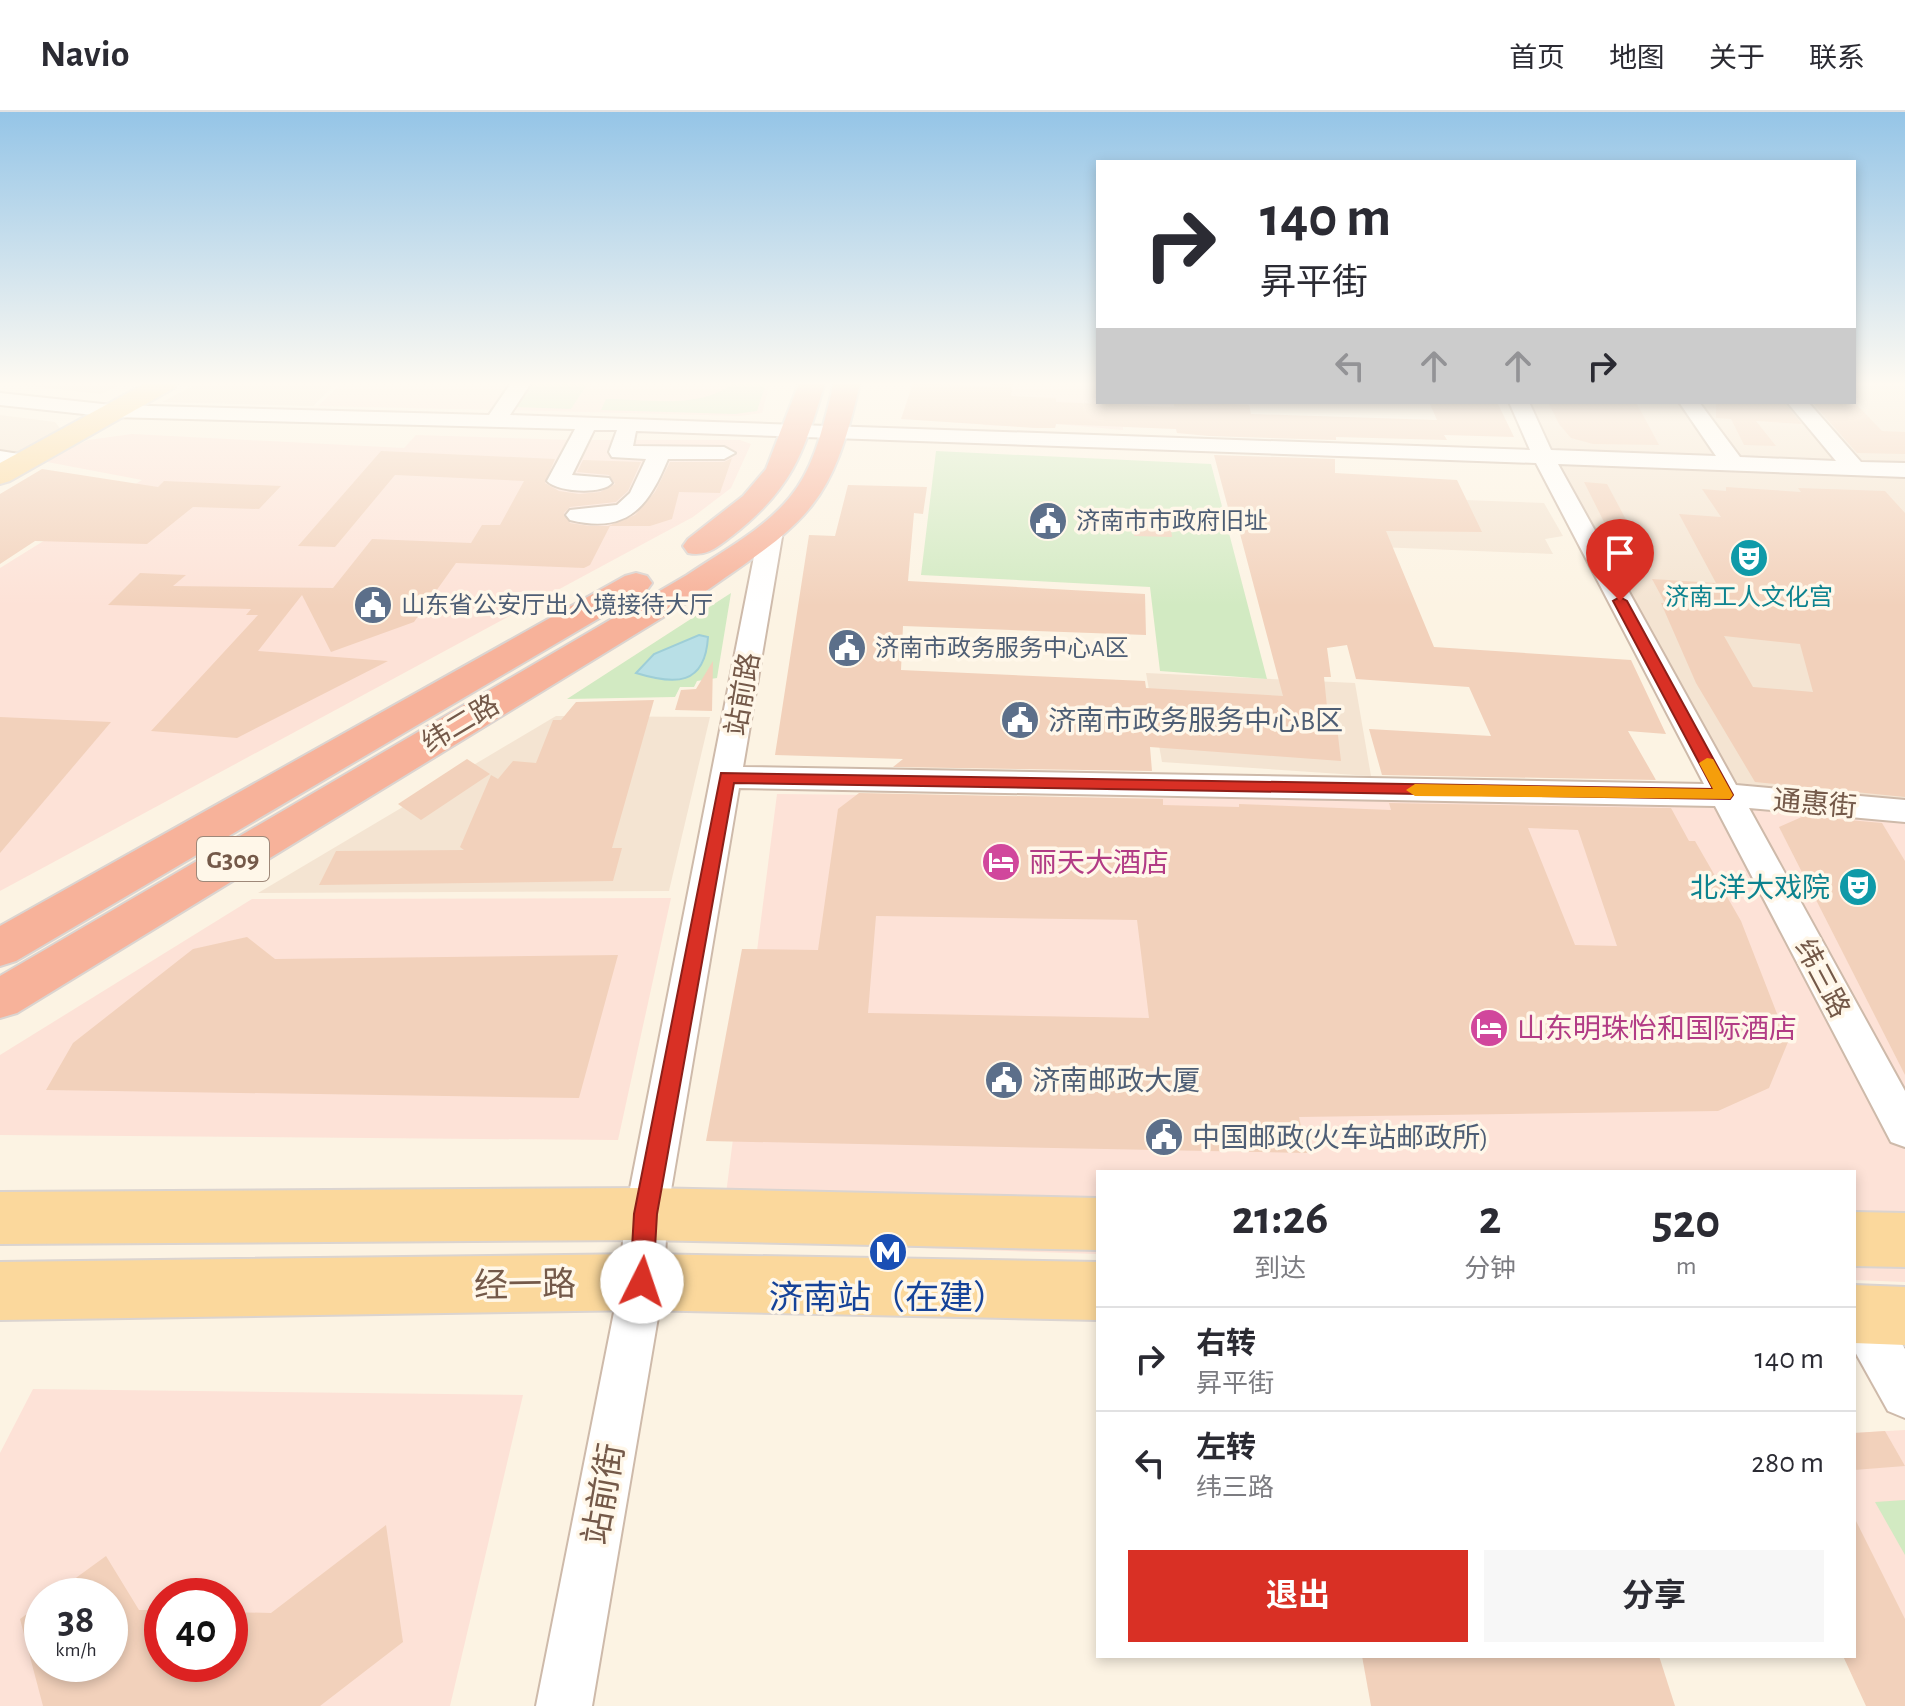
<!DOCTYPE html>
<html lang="zh">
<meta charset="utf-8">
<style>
:root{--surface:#fff;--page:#f7f7f7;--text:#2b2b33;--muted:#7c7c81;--line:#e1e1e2;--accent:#d93025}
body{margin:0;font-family:"Alegreya Sans","Noto Sans SC",sans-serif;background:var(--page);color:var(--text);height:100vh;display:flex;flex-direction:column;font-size:30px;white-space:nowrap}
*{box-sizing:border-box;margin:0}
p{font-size:26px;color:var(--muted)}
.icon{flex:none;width:44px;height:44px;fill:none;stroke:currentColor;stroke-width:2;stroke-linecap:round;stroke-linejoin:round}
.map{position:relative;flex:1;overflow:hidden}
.drawer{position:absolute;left:1096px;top:1058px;width:760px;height:488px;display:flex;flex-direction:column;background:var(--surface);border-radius:0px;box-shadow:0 4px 12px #0003}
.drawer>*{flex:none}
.banner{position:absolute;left:1096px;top:48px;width:760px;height:244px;border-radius:0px;box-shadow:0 4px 12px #0003;background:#fff;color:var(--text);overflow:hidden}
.speed{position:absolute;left:24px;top:1466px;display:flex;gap:16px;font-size:40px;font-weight:700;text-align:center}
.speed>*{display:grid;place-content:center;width:104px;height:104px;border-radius:50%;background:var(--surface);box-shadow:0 4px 12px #0003;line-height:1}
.speed small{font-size:20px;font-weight:400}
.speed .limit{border:12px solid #d22;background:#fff;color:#111}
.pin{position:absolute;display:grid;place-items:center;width:68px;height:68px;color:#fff;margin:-82px -34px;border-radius:50% 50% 50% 0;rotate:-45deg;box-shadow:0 0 8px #0007}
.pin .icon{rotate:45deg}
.me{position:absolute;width:88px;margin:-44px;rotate:4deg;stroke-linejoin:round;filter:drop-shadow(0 0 6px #0008)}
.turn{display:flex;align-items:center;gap:28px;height:168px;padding:0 32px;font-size:36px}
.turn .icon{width:104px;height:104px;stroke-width:2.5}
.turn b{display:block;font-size:56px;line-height:68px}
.lanes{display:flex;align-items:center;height:76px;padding:0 32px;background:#0003;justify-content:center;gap:40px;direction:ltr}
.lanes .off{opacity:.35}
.eta{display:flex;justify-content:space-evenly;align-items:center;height:136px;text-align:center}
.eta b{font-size:48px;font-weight:700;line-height:56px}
.button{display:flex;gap:16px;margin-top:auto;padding:16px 32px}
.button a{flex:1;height:92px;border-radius:0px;background:var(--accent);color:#fff;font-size:32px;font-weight:700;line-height:92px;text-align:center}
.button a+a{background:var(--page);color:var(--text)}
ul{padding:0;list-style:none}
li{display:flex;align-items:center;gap:24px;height:104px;padding:0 32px;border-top:2px solid var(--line)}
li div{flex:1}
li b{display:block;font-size:30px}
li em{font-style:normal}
header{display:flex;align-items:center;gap:48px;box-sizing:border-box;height:112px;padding:0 40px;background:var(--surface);border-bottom:2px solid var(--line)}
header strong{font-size:38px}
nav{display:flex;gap:44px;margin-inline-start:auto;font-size:28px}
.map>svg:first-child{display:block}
.residential{fill:#f4e4d2}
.commercial{fill:#fde2d7;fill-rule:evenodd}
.green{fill:#d2eac2}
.water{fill:#b8dfe6;stroke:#9eced7;stroke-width:2}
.building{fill:#f2d1bb;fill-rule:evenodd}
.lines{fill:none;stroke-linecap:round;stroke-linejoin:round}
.minor-casing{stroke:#cebaaa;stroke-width:4}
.major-casing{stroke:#dbd4d0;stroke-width:4}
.highway-casing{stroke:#dbd4d0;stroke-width:4}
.minor{fill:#fff;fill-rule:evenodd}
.major{fill:#fbd89c;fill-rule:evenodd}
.highway{fill:#f7b29a;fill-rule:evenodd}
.route{fill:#d93025;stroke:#8d1f18;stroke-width:2}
.slow{fill:#f59e0b}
.labels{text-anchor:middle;stroke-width:7;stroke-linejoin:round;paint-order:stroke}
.far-service-label{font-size:24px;fill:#4e5e75;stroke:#fff7e9;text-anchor:start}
.far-culture-label{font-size:24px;fill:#0d838f;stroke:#fff7e9}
.shield{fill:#fff7e9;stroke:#9e8879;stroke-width:2}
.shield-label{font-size:26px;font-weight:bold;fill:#745949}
.street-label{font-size:28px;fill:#745949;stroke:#fff7e9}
.service-label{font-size:28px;fill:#4e5e75;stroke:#fff7e9;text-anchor:start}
.hotel-label{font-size:28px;fill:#b23c85;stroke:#fff7e9;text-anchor:start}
.culture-label{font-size:28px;fill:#0d838f;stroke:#fff7e9;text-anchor:end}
.near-street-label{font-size:34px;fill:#745949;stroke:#fff7e9}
.near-transit-label{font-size:34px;fill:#164399;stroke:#fff7e9}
</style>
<header>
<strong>Navio</strong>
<nav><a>首页</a><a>地图</a><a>关于</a><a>联系</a></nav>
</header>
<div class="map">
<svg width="1905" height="1594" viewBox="0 0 1905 1594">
<rect width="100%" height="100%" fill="#fcf3e3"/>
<!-- residential -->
<g class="residential">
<path d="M 4,271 L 123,271 L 101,282 Z"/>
<path d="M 198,271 L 336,271 L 313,294 L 162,290 Z"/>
<path d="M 1854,271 L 1905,271 L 1905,1074 L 1524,290 L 1854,290 Z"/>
<path d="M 0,303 L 55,310 L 63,320 L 24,344 L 0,340 Z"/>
<path d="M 1268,381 L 1544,391 L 1563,424 L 1545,427 L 1553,442 L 1280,431 Z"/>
<path d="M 1146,561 L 1355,571 L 1371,664 L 1162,650 Z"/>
<path d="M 556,604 L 710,605 L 669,779 L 258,781 Z"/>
</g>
<!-- commercial -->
<g class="commercial">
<path d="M 342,271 L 517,271 L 498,298 L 318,294 Z"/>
<path d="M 527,271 L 770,271 L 762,301 L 740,304 L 507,298 Z"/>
<path d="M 990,271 L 1098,271 L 1098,290 L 1248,290 L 1255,325 L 1177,321 L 1176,317 L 1123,315 L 1123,318 L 1056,312 L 1055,316 L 983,313 Z"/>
<path d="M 132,322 L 404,336 L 416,323 L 571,328 L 740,328 L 751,332 L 731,376 L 693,405 L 0,779 L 0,456 L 142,368 L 42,349 L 88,328 Z"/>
<path d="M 777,682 L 1710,692 L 1905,708 L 1905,1170 L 1854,1168 L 1854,1060 L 1098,1060 L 1098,1142 L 720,1129 Z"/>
<path d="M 671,786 L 618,1028 L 0,1023 L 0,943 L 252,787 Z"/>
<path d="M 33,1277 L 523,1283 L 450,1594 L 0,1594 L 0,1341 ZM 42,1484 L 110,1484 L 110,1552 L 42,1552 ZM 162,1484 L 230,1484 L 230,1552 L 162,1552 Z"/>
<path d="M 1905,1318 L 1905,1594 L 1854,1544 L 1854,1321 Z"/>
</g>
<!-- green -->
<g class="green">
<path d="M 531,271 L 588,271 L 571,297 L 515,295 Z"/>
<path d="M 733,271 L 766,271 L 757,299 L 735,302 L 601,298 L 606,287 C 646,287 701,298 733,271 Z"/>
<path d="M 936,339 L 1211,352 L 1267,567 L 1160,559 L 1150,475 L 921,463 Z"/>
<path d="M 731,481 L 717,566 L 697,569 L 694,575 L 680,575 L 675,585 L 567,587 Z"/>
<path d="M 1905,1388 L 1905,1443 L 1875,1390 Z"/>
</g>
<!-- water -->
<path class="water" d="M 699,523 L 708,525 C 705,574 675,573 636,561 L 654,542 Z"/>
<!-- building -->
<g class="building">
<path d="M 913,271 L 990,274 L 990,271 L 1013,271 L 1011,284 L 1056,286 L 1056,290 L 1174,295 L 1174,290 L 1249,293 L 1251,302 L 1437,308 L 1429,290 L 1497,290 L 1514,325 L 1444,323 L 1447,328 L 1336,325 L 1336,328 L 1209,324 L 1177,321 L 1176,317 L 1056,312 L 1055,316 L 1035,316 L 901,307 Z"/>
<path d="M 1548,290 L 1636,290 L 1659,333 L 1593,332 L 1571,326 L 1559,312 Z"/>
<path d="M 1716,290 L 1784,290 L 1802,312 L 1756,309 L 1776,334 L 1744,333 L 1731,307 L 1716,306 Z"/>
<path d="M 1812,290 L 1854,290 L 1882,319 L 1905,320 L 1905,342 L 1857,341 Z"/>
<path d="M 381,339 L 555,347 L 545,371 L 559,379 L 579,382 L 600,380 L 615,372 L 609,363 L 577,360 L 583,348 L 641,350 L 628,379 L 616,390 L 570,395 L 564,401 L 570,411 L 590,414 L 608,414 L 635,403 L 655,380 L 670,350 L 724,350 L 732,346 L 720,381 L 679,380 L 672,407 L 650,414 L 610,414 L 590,453 L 584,456 L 456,451 L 414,510 L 331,540 L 302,483 L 258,539 L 388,549 L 237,626 L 151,619 L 258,503 L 246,503 L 251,497 L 108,493 L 140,461 L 186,463 L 173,474 L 333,476 L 372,427 L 471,431 L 482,413 L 500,413 L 524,369 L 395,363 L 335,435 L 298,434 Z"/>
<path d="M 1214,343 L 1335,347 L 1335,361 L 1457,368 L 1482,420 L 1386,419 L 1434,535 L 1631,548 L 1666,622 L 1628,619 L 1656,668 L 1382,663 L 1369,617 L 1491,624 L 1469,575 L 1356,567 L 1347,533 L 1327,536 L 1331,565 L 1324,565 L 1329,615 L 1337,615 L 1341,649 L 1150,635 L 1152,659 L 893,655 L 903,647 L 775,643 L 809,423 L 835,424 L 848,373 L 927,375 L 923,402 L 914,401 L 908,469 L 1145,482 L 1146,523 L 903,514 L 901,558 L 1145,569 L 1146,576 L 1283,584 L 1239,418 L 1234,418 Z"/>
<path d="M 42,357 L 158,375 L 164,369 L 281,374 L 259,397 L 193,395 L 147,432 L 35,429 L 0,452 L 0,382 Z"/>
<path d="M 1584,370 L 1607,372 L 1630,415 L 1606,414 Z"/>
<path d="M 1726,375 L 1801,380 L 1798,376 L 1885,379 L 1905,401 L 1905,685 L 1755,670 L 1696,571 L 1661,491 L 1665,491 L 1652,467 L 1716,471 L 1679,402 L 1721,405 L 1702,377 L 1726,379 ZM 1724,524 L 1800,532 L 1813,580 L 1753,575 Z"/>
<path d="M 1132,400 L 1169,402 L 1172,425 L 1134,424 Z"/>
<path d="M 713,549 L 712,599 L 675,598 L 681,578 L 696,577 Z"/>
<path d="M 654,588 L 612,736 L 622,736 L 613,769 L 319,773 L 336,739 L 464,738 L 460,735 L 491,663 L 498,667 L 513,649 L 536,651 L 553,608 L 561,608 L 576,590 Z"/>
<path d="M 0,605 L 111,610 L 0,741 Z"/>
<path d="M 467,647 L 490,662 L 421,708 L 398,692 Z"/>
<path d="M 859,681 L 1163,687 L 1163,693 L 1239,695 L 1239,692 L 1391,698 L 1389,691 L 1671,696 L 1689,729 L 1695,729 L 1741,809 L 1788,930 L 1769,976 L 1718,999 L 1299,1005 L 1307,1041 L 706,1029 L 742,837 L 818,838 L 838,697 ZM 1528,716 L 1578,718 L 1617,834 L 1575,833 ZM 876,804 L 1137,808 L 1149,906 L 868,901 Z"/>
<path d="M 1804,704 L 1882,711 L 1905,749 L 1905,963 L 1779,715 Z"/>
<path d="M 247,825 L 275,847 L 618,843 L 579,986 L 46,978 L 73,931 L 193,837 Z"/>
<path d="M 1885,1319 L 1905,1354 L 1854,1358 L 1854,1321 Z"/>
<path d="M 1854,1405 L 1905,1507 L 1905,1594 L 1866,1594 L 1843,1544 L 1854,1544 Z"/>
<path d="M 386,1413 L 403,1530 L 320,1594 L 43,1594 L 20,1507 L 42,1491 L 42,1552 L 110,1552 L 110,1484 L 51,1484 L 106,1444 L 139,1498 L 162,1498 L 162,1552 L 230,1552 L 230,1500 L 271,1501 Z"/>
<path d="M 1362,1544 L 1659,1544 L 1675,1594 L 1371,1594 Z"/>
</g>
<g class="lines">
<!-- minor casing -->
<g class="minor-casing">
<g id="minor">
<path d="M 511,271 L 531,271 L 510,303 L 1530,338 L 1509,290 L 1529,290 L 1551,338 L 1716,344 L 1679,290 L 1699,290 L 1740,345 L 1836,349 L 1787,290 L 1808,290 L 1861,350 L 1905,351 L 1905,365 L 1558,352 L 1736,673 L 1905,688 L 1905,710 L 1749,696 L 1905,979 L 1905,1035 L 1891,1030 L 1715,694 L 739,676 L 667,1102 L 664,1170 L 592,1594 L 536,1594 L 620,1170 L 625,1102 L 759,419 L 763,414 L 779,414 L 783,419 L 743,655 L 1704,672 L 1536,351 L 636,319 L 633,334 L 724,335 L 735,341 L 724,347 L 668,347 C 648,395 628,422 570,408 L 566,403 L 570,398 L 617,393 L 630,381 L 646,347 L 612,345 L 609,340 L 617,318 L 594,318 L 572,363 L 609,366 L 612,371 C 602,383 557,380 547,369 L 575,317 L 112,305 L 0,293 L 0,281 L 112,293 L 489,303 Z"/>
<path d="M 0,339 L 32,344 L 35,349 L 24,356 L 0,353 Z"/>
<path d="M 1859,1180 L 1875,1187 L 1905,1237 L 1905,1306 L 1888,1299 L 1854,1238 L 1854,1183 Z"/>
</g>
</g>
<!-- major casing -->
<g class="major-casing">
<g id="major">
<path d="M 146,271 L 178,271 L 174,276 L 10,369 L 0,372 L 0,351 Z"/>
<path d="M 646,1076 L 1098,1086 L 1098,1138 L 646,1128 L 0,1132 L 0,1080 Z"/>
<path d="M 1854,1100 L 1905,1101 L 1905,1155 L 1854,1154 Z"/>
<path d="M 642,1142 L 1098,1150 L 1098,1208 L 642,1198 L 0,1208 L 0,1150 Z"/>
<path d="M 1854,1173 L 1905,1175 L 1905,1233 L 1854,1231 Z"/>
</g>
</g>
<!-- highway casing -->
<g class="highway-casing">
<g id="highway">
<path d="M 799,271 L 825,271 C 803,342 793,376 732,424 C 717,435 707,445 688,441 L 683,434 L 688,427 L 743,384 L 766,357 Z"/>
<path d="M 834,271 L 860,271 C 832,393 809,408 709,477 L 17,901 L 0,906 L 0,864 L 687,463 C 722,439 762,419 790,385 C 816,354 824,309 834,271 Z"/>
<path d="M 636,461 L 647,464 L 652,471 L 647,478 L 16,849 L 0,854 L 0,814 L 625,464 Z"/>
</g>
</g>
<!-- minor -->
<use href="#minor" class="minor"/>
<!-- major -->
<use href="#major" class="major"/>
<!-- highway -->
<use href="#highway" class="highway"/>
</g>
<!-- sky -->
<linearGradient id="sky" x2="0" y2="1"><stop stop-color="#95c5e7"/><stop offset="0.55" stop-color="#fefaf2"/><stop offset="1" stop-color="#fefaf2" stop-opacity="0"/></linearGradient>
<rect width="1905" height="494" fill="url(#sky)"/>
<!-- route -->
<path class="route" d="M 1620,485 L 1627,489 L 1733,683 L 1730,687 L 734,671 L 657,1102 L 653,1170 L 650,1179 L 642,1182 L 633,1179 L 630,1170 L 634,1102 L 721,661 L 1713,677 L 1613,489 Z"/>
<!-- slow -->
<path class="slow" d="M 1707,646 L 1713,647 L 1733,683 L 1730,687 L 1415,684 L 1406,678 L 1415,672 L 1713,677 L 1699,651 Z"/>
<!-- icons -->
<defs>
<g id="civic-disc" transform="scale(2)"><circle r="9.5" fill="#5c6f8a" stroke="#fff7e9"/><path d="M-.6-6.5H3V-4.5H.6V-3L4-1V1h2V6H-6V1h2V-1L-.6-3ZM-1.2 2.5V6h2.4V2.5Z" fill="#fff"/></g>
<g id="theatre-disc" transform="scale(2)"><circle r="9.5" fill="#0f9aa8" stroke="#fff7e9"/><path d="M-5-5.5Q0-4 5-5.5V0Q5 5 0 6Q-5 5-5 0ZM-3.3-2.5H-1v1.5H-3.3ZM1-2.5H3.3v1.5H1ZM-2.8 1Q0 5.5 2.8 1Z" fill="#fff"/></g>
<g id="hotel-disc" transform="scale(2)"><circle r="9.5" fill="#d1479c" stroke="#fff7e9"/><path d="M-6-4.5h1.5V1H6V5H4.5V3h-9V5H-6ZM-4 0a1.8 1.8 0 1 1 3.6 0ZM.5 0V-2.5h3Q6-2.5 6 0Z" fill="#fff"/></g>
<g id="metro-disc" transform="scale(2)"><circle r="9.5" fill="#1a4fb4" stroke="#fff7e9"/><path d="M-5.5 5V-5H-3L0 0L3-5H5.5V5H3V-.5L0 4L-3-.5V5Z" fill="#fff"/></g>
</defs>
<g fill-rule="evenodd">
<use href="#civic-disc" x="1048" y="409"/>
<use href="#theatre-disc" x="1749" y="446"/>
<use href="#civic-disc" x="373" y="493"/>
<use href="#civic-disc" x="847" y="536"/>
<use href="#civic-disc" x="1020" y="608"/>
<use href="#hotel-disc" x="1001" y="750"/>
<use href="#theatre-disc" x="1858" y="775"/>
<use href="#hotel-disc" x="1489" y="916"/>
<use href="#civic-disc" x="1004" y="968"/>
<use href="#civic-disc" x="1164" y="1025"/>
<use href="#metro-disc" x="888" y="1140"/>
</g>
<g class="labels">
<!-- far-service labels -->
<g class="far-service-label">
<text x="1076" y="417">济南市市政府旧址</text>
<text x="401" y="501">山东省公安厅出入境接待大厅</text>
<text x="875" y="544">济南市政务服务中心A区</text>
</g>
<!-- far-culture labels -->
<g class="far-culture-label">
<text x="1749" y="493">济南工人文化宫</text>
</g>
<!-- shield labels -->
<rect class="shield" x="197" y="725" width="72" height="44" rx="6"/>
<g class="shield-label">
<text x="233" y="756">G309</text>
</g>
<!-- street labels -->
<g class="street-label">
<text transform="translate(742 582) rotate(-80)" y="10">站前路</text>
<text transform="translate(460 611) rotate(-31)" y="10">纬二路</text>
<text transform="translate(1815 691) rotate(5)" y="10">通惠街</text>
<text transform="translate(1823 866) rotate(62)" y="10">纬三路</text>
</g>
<!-- service labels -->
<g class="service-label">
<text x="1048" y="618">济南市政务服务中心B区</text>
<text x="1032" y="978">济南邮政大厦</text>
<text x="1192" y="1035">中国邮政(火车站邮政所)</text>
</g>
<!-- hotel labels -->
<g class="hotel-label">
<text x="1029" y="760">丽天大酒店</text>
<text x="1517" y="926">山东明珠怡和国际酒店</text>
</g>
<!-- culture labels -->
<g class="culture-label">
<text x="1830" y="785">北洋大戏院</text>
</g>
<!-- near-street labels -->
<g class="near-street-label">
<text transform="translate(525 1172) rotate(-1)" y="12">经一路</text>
<text transform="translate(603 1382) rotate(-80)" y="12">站前街</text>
</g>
<!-- near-transit labels -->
<g class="near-transit-label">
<text x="888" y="1197">济南站（在建）</text>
</g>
</g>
</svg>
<div class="speed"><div>38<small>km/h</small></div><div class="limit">40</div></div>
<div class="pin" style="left:1620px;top:489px;background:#d93025"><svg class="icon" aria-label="arrive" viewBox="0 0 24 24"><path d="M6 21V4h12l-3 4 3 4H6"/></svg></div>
<svg class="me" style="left:642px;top:1170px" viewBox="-20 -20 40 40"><circle r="19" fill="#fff"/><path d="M0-13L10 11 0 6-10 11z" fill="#d93025"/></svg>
<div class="banner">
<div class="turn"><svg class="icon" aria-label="right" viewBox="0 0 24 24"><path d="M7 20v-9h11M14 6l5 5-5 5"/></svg><div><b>140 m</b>昇平街</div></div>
<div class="lanes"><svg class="icon off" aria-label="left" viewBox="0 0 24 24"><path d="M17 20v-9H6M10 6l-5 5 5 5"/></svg><svg class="icon off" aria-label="ahead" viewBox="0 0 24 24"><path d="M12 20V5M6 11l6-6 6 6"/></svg><svg class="icon off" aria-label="ahead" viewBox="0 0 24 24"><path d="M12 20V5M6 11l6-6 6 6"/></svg><svg class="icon" aria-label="right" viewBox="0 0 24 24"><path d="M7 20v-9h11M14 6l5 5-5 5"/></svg></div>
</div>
<section class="drawer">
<div class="eta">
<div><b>21:26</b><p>到达</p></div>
<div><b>2</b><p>分钟</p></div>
<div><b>520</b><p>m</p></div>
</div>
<ul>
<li><svg class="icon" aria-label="right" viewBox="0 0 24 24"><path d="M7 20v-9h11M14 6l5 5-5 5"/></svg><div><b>右转</b><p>昇平街</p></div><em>140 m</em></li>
<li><svg class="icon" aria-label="left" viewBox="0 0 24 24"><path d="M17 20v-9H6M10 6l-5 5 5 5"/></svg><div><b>左转</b><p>纬三路</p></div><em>280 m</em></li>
</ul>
<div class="button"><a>退出</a><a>分享</a></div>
</section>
</div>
